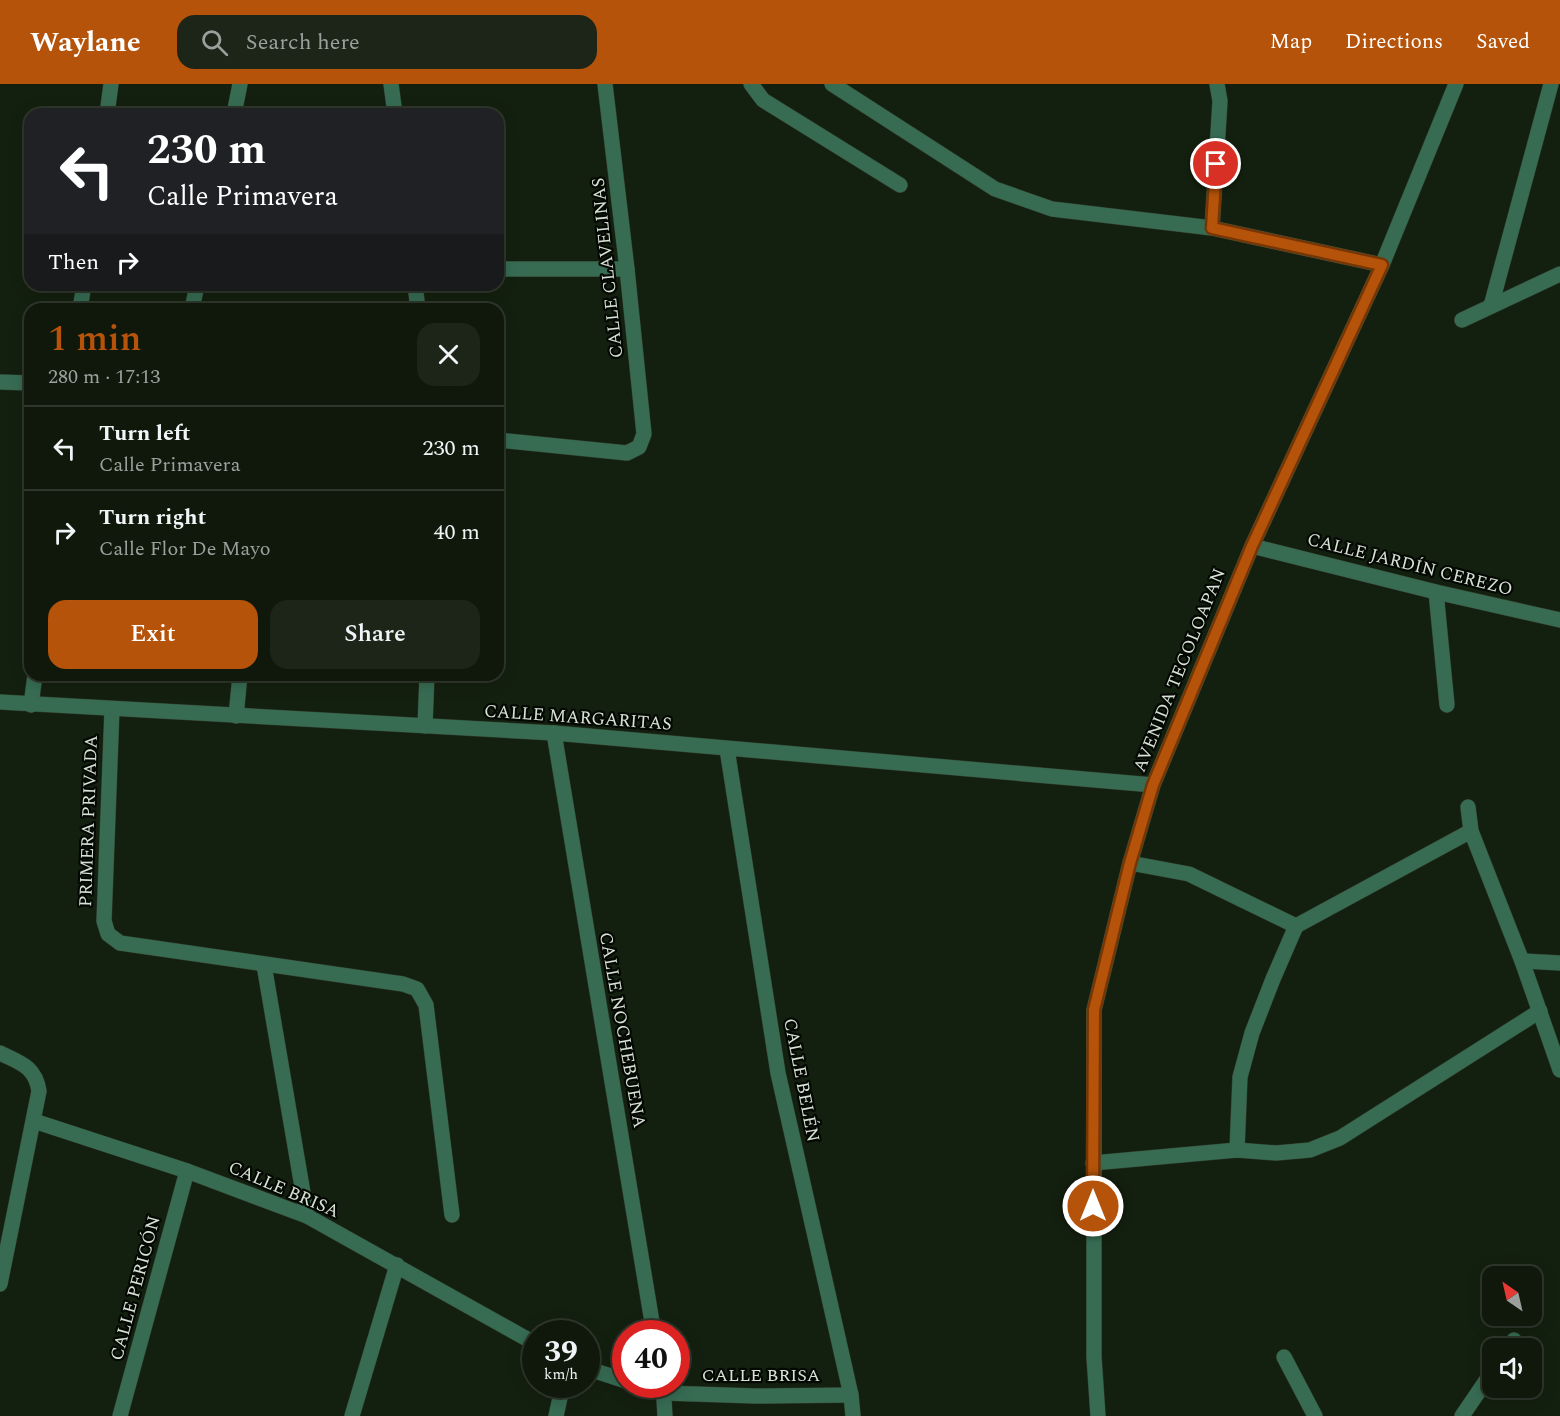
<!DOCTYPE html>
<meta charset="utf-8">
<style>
:root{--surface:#0f180b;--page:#1d2519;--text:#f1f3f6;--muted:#9ba09d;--line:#2f372c;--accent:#b45309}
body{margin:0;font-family:Spectral,serif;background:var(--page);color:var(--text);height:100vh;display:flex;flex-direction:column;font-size:22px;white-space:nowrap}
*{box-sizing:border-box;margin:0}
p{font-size:20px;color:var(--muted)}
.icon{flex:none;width:33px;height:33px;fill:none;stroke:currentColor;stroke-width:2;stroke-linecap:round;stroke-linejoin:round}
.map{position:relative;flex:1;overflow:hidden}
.side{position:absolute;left:24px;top:219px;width:480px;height:378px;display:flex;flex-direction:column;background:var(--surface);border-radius:18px;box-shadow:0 3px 15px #0003,0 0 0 2px var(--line)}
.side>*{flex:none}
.guide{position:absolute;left:24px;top:24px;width:480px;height:183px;border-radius:18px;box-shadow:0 3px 15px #0003,0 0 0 2px var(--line);background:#202124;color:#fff;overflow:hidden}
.needle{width:39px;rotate:326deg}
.buttons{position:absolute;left:1482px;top:1182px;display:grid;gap:12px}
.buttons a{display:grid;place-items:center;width:60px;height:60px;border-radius:12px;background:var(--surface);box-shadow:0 3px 15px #0003,0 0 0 2px var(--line);font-size:30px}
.speed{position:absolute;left:522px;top:1236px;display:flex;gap:12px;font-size:30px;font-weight:700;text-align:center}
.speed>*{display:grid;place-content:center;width:78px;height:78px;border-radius:50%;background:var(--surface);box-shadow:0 3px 15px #0003,0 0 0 2px var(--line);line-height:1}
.speed small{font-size:15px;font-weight:400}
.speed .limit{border:9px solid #d22;background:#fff;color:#111}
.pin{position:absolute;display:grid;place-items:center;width:51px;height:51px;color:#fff;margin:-26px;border:3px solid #fff;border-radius:50%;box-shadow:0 2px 6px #0007}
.me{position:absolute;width:66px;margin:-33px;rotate:0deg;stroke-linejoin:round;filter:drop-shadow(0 0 4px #0008)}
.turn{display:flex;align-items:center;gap:21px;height:126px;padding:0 24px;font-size:27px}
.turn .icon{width:78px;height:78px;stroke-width:2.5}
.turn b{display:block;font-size:42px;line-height:51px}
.then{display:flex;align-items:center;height:57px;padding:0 24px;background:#0003;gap:12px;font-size:22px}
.round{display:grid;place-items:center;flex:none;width:63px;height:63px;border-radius:18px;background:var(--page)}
.overview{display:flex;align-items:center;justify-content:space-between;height:102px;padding:0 24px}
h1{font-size:36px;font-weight:600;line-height:45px;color:var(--accent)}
.primary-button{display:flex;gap:12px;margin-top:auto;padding:12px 24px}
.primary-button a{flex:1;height:69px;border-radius:18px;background:var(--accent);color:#fff;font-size:24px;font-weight:600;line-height:69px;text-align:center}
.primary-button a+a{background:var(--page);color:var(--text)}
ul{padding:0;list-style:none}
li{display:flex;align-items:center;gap:18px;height:84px;padding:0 24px;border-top:2px solid var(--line)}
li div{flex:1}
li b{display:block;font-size:22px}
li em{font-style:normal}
header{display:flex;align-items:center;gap:36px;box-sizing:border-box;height:84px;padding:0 30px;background:var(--accent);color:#fff}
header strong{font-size:28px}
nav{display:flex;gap:33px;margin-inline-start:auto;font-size:21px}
.search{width:420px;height:54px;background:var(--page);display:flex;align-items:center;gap:15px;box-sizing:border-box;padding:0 21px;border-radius:18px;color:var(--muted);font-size:22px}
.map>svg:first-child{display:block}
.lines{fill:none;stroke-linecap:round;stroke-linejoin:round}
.service-casing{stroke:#303b2b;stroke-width:16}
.pedestrian-casing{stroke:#303b2b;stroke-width:16}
.minor-casing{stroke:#303b2b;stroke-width:16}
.tertiary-casing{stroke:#303b2b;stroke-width:16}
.service{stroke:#376c53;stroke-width:15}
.pedestrian{stroke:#376c53;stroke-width:15}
.minor{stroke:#376c53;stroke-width:15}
.tertiary{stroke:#376c53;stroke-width:15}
.route-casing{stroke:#753606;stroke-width:15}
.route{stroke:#b45309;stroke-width:10}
.labels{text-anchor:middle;stroke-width:4.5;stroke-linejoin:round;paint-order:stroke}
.street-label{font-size:18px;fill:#d9e2d6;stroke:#040803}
</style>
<header>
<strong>Waylane</strong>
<div class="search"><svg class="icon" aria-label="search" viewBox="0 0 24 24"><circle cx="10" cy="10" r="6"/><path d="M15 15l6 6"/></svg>Search here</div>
<nav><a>Map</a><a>Directions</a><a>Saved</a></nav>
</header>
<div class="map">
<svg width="1560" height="1332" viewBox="0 0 1560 1332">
<rect width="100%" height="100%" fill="#14200f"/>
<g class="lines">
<!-- service casing -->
<g class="service-casing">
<path id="service" d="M 751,0 L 763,16 L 900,101"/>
</g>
<!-- pedestrian casing -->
<g class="pedestrian-casing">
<path id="pedestrian" d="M 1284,1273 L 1315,1332"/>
</g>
<!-- minor casing -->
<g class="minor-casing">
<g id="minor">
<path d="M 391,0 L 395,30"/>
<path d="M 832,0 L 995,105 L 1052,125 L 1212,144 L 1382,181"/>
<path d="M 107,30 L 111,0"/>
<path d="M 234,30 L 240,0"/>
<path d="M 1212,144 L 1220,17 L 1217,0"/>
<path d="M 498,185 L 627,185"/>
<path d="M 415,201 L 418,225"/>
<path d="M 1491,222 L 1551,0"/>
<path d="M 80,225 L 84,201"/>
<path d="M 192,225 L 197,201"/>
<path d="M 1462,236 L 1560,190"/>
<path d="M 0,298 L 30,299"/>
<path d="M 498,356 L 627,369 L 639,363 L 644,350 L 627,185 L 605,0"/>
<path d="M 1252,462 L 1436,508 L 1560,536"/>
<path d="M 1436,508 L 1447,621"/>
<path d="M 0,618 L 554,649 L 1153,701"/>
<path d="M 31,621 L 35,591"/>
<path d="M 112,625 L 104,837 L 108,850 L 120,859 L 403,900 L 417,905 L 426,921 L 452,1131"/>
<path d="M 236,632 L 240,591"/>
<path d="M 425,642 L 427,591"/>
<path d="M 554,649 L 654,1250"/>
<path d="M 727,665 L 778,989 L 851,1311 L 853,1332"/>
<path d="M 1468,723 L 1471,747 L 1522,877 L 1560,986"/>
<path d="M 1130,779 L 1189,790 L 1296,842 L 1471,747"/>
<path d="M 1522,877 L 1560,879"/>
<path d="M 264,881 L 307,1132"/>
<path d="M 0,969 C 20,979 35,982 39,1007 L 0,1200"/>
<path d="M 34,1037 L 187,1087 L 307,1132 L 536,1260"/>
<path d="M 1237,1066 L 1240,993 L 1252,949 L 1273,895 L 1296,842"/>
<path d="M 1093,1079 L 1237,1066 L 1276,1069 L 1310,1066 L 1340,1054 L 1540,927"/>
<path d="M 1508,1264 L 1514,1256"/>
<path d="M 586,1284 L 626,1297"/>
<path d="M 637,1300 L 664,1309 L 755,1312 L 851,1311"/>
<path d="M 663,1300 L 665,1332"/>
<path d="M 120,1332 L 187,1087"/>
<path d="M 352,1332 L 397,1181"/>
<path d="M 556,1332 L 563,1300"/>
<path d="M 1462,1332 L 1492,1288"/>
</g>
</g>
<!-- tertiary casing -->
<g class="tertiary-casing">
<path id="tertiary" d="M 1098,1332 L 1094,1273 L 1094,926 L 1130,779 L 1153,701 L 1252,462 L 1382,181 L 1456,0"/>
</g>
<!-- service -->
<use href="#service" class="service"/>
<!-- pedestrian -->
<use href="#pedestrian" class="pedestrian"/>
<!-- minor -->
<use href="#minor" class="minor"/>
<!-- tertiary -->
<use href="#tertiary" class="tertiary"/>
</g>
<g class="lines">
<!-- route casing -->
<g class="route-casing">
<path id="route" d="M 1093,1122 L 1094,926 L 1130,779 L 1153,701 L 1252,462 L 1382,181 L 1212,144 L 1216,80"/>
</g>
<!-- route -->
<use href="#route" class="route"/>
</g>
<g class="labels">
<!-- street labels -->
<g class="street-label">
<text transform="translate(607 184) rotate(-96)" y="6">CALLE CLAVELINAS</text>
<text transform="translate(1410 480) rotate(14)" y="6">CALLE JARDÍN CEREZO</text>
<text transform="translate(1179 586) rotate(-68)" y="6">AVENIDA TECOLOAPAN</text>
<text transform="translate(578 633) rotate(4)" y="6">CALLE MARGARITAS</text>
<text transform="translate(88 737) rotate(-88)" y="6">PRIMERA PRIVADA</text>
<text transform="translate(623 946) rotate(80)" y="6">CALLE NOCHEBUENA</text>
<text transform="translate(802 996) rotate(79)" y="6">CALLE BELÉN</text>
<text transform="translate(284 1105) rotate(23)" y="6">CALLE BRISA</text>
<text transform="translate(135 1204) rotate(-75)" y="6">CALLE PERICÓN</text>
<text x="761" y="1297">CALLE BRISA</text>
</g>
</g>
</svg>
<div class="buttons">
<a><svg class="needle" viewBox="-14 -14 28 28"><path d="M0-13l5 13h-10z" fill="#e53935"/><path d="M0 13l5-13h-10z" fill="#9ba09d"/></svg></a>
<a><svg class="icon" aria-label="sound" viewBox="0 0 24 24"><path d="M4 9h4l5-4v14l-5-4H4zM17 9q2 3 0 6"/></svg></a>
</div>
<div class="speed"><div>39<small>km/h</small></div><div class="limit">40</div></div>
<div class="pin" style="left:1216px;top:80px;background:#d93025"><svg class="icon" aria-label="arrive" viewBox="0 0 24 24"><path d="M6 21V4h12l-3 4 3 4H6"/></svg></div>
<svg class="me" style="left:1093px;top:1122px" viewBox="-20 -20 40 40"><circle r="17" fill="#b45309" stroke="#fff" stroke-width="3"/><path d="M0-11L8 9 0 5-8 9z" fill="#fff"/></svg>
<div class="guide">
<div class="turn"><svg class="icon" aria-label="left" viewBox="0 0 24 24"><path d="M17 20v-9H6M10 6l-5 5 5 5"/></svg><div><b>230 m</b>Calle Primavera</div></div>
<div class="then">Then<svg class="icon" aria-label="right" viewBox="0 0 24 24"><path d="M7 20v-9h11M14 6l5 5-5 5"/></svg></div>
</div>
<section class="side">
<div class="overview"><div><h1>1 min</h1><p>280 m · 17:13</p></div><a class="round"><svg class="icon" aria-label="close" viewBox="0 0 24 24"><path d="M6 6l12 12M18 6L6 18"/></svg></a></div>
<ul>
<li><svg class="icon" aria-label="left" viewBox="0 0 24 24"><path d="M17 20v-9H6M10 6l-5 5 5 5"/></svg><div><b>Turn left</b><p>Calle Primavera</p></div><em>230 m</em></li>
<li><svg class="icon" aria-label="right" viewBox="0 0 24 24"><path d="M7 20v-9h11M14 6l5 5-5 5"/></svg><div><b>Turn right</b><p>Calle Flor De Mayo</p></div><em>40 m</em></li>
</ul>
<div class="primary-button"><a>Exit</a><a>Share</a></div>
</section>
</div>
